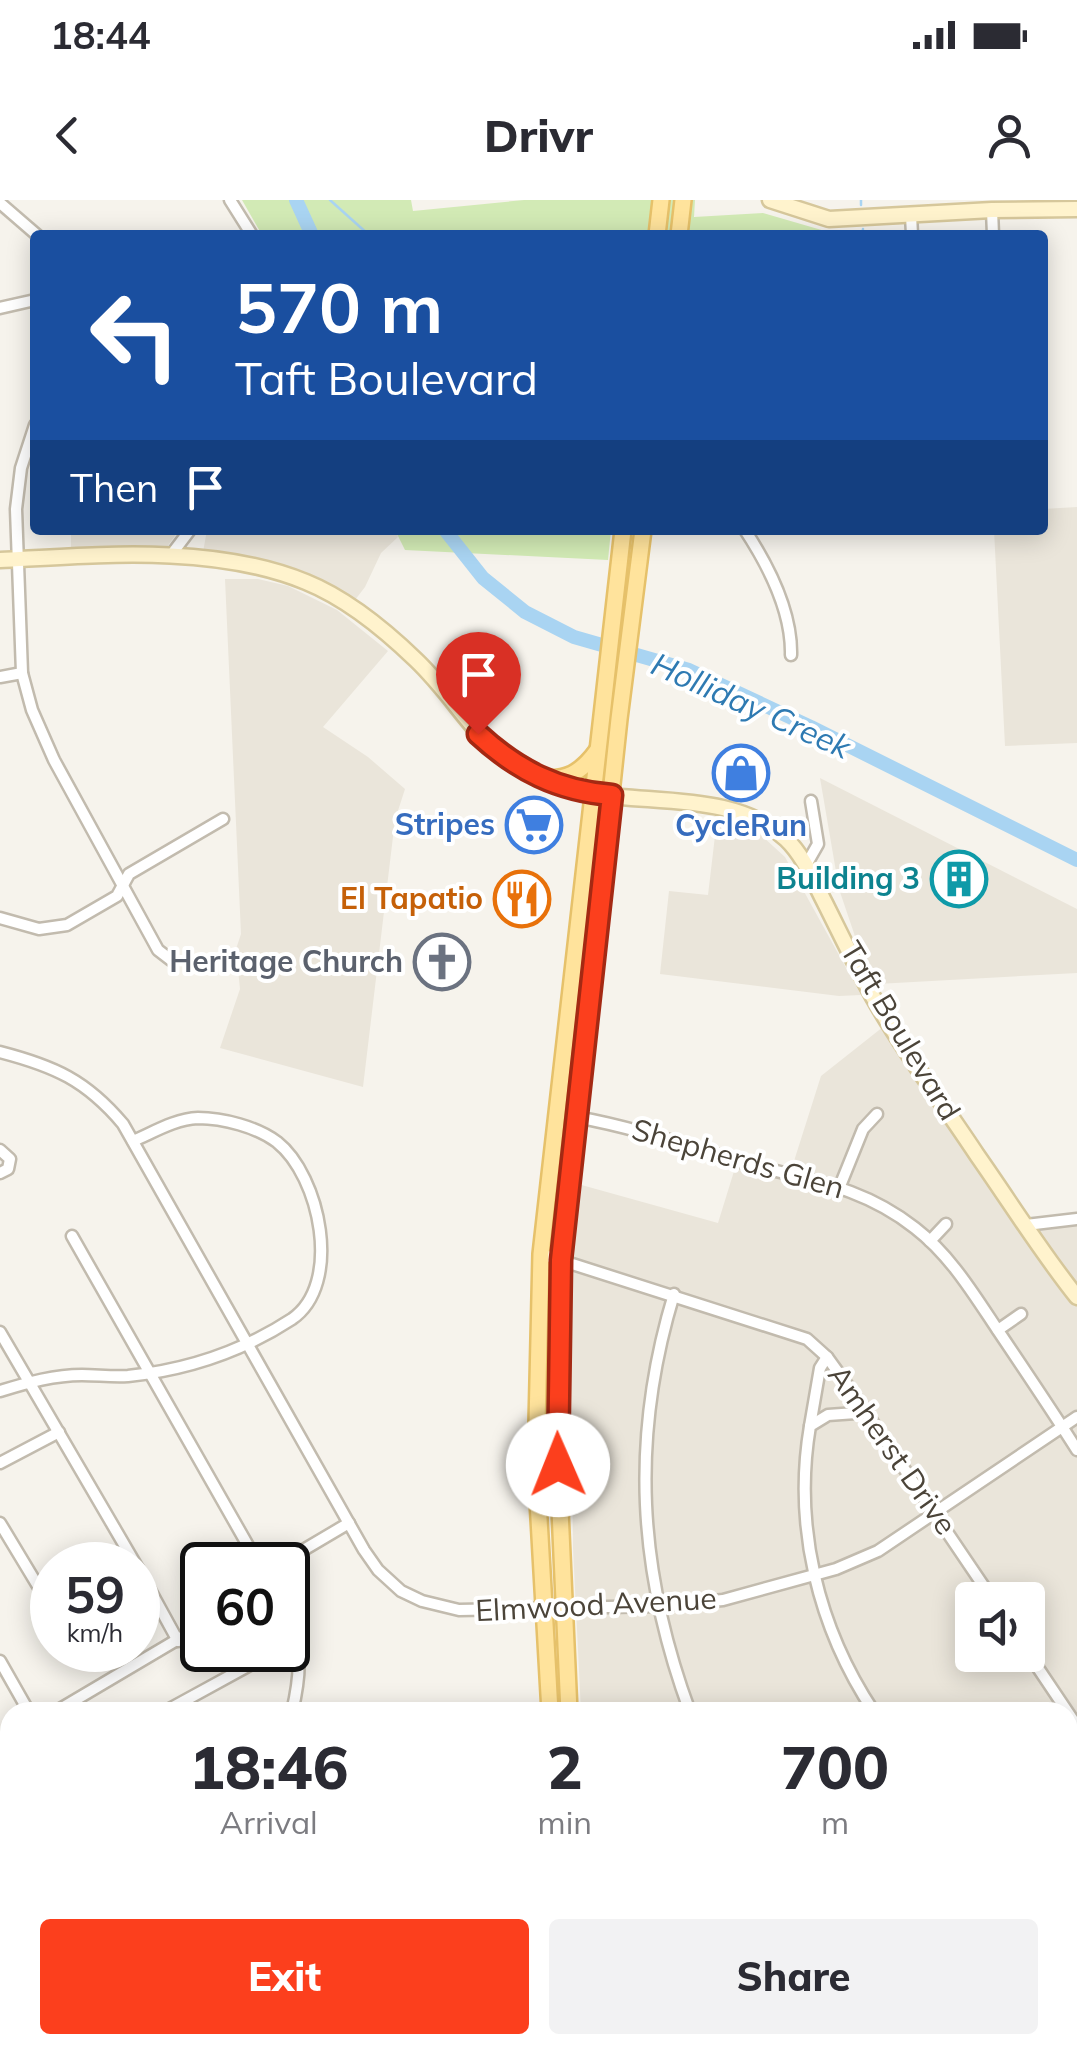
<!DOCTYPE html>
<style>
:root{--surface:#fff;--page:#f2f2f3;--text:#2b2b33;--muted:#7c7c81;--accent:#fc3f1d}
body{margin:0;font-family:Mulish,sans-serif;background:var(--page);color:var(--text);height:100vh;display:flex;flex-direction:column;font-size:38px;white-space:nowrap}
*{box-sizing:border-box;margin:0}
p{font-size:32px;color:var(--muted)}
.icon{flex:none;width:55px;height:55px;fill:none;stroke:currentColor;stroke-width:2;stroke-linecap:round;stroke-linejoin:round}
.map{position:relative;flex:1;overflow:hidden}
.sheet{position:absolute;left:0px;top:1502px;width:1078px;height:352px;display:flex;flex-direction:column;background:var(--surface);border-radius:30px 30px 0 0;box-shadow:0 5px 25px #0003}
.sheet>*{flex:none}
.hud{position:absolute;left:30px;top:30px;width:1018px;height:305px;border-radius:10px;box-shadow:0 5px 25px #0003;background:#1a4fa0;color:#fff;overflow:hidden}
.tools{position:absolute;left:955px;top:1382px;display:grid;gap:20px}
.tools a{display:grid;place-items:center;width:90px;height:90px;border-radius:10px;background:var(--surface);box-shadow:0 5px 25px #0003;font-size:50px}
.speed{position:absolute;left:30px;top:1342px;display:flex;gap:20px;font-size:50px;font-weight:700;text-align:center}
.speed>*{display:grid;place-content:center;width:130px;height:130px;border-radius:50%;background:var(--surface);box-shadow:0 5px 25px #0003;line-height:1}
.speed small{font-size:25px;font-weight:400}
.speed .limit{border:5px solid #111;border-radius:15px;background:#fff;color:#111}
.pin{position:absolute;display:grid;place-items:center;width:85px;height:85px;color:#fff;margin:-102px -42px;border-radius:50% 50% 50% 0;rotate:-45deg;box-shadow:0 0 10px #0007}
.pin .icon{rotate:45deg}
.me{position:absolute;width:110px;margin:-55px;rotate:359deg;stroke-linejoin:round;filter:drop-shadow(0 0 8px #0008)}
.turn{display:flex;align-items:center;gap:35px;height:210px;padding:0 40px;font-size:45px}
.turn .icon{width:130px;height:130px;stroke-width:2.5}
.turn b{display:block;font-size:70px;line-height:85px}
.then{display:flex;align-items:center;height:95px;padding:0 40px;background:#0003;gap:20px;font-size:38px}
.eta{display:flex;justify-content:space-evenly;align-items:center;height:170px;text-align:center}
.eta b{font-size:60px;font-weight:800;line-height:70px}
.primary-button{display:flex;gap:20px;margin-top:auto;padding:20px 40px}
.primary-button a{flex:1;height:115px;border-radius:10px;background:var(--accent);color:#fff;font-size:40px;font-weight:800;line-height:115px;text-align:center}
.primary-button a+a{background:var(--page);color:var(--text)}
.status{display:flex;justify-content:space-between;align-items:center;height:70px;padding:0 50px;background:var(--surface);direction:ltr}
.status svg{height:28px;fill:currentColor}
header{display:flex;justify-content:space-between;align-items:center;height:130px;padding:0 40px;background:var(--surface);font-size:45px;font-weight:800}
.map>svg:first-child{display:block}
.residential{fill:#eae5da;fill-rule:evenodd}
.green{fill:#d2eab5}
.lines{fill:none;stroke-linecap:round;stroke-linejoin:round}
.stream{stroke:#a9d4f2;stroke-width:2.5}
.river{stroke:#a9d4f2;stroke-width:14}
.street-casing{stroke:#c2bbae;stroke-width:15}
.secondary-casing{stroke:#d6c79b;stroke-width:19}
.primary-casing{stroke:#e6c16a;stroke-width:20}
.street{stroke:#fff;stroke-width:10}
.secondary{stroke:#fff3cd;stroke-width:14}
.primary{stroke:#ffe39c;stroke-width:15}
.route-casing{stroke:#a42913;stroke-width:25}
.route{stroke:#fc3f1d;stroke-width:18}
.labels{text-anchor:middle;stroke-width:8;stroke-linejoin:round;paint-order:stroke}
.shop-label{font-size:30px;font-weight:bold;fill:#366cbe;stroke:#fff;text-anchor:end}
.culture-label{font-size:30px;font-weight:bold;fill:#0d838f;stroke:#fff;text-anchor:end}
.food-label{font-size:30px;font-weight:bold;fill:#c56008;stroke:#fff;text-anchor:end}
.worship-label{font-size:30px;font-weight:bold;fill:#5b616d;stroke:#fff;text-anchor:end}
.street-label{font-size:30px;fill:#4b4439;stroke:#fff}
.water-label{font-size:32px;font-style:italic;fill:#2e7ab2;stroke:#fff}
</style>
<div class="status"><b>18:44</b><svg viewBox="0 0 49 12"><path d="M0 12V9h3v3zM5 12V6h3v6zM10 12V3h3v9zM15 12V0h3v12zM26 1h20v11H26zM47 4h2v5h-2z"/></svg></div>
<header><svg class="icon" aria-label="back" viewBox="0 0 24 24"><path d="M15 5l-7 7 7 7"/></svg>Drivr<svg class="icon" aria-label="person" viewBox="0 0 24 24"><circle cx="12" cy="8" r="4"/><path d="M4 21q1-7 8-7t8 7"/></svg></header>
<div class="map">
<svg width="1077" height="1853" viewBox="0 0 1077 1853">
<rect width="100%" height="100%" fill="#f6f3ec"/>
<!-- residential -->
<g class="residential">
<path d="M 1077,307 L 1077,543 L 1005,546 L 994,330 L 1042,330 L 1043,309 Z"/>
<path d="M 71,330 L 179,330 L 167,347 L 71,347 Z"/>
<path d="M 207,330 L 395,330 L 398,337 L 381,353 L 365,387 L 355,400 L 306,372 L 280,364 L 203,352 Z"/>
<path d="M 225,379 L 258,379 L 288,386 L 337,410 L 388,451 L 323,527 L 368,557 L 405,589 L 395,620 L 363,887 L 220,848 L 240,789 L 236,749 L 241,734 Z"/>
<path d="M 820,578 L 1077,709 L 1077,773 L 877,784 L 861,754 L 839,689 Z"/>
<path d="M 717,619 L 733,622 L 761,635 L 785,657 L 861,795 L 839,796 L 660,774 L 669,691 L 708,695 Z"/>
<path d="M 888,823 L 1026,1025 L 1077,1022 L 1077,1853 L 599,1853 L 598,1845 L 1068,1845 L 1068,1512 L 581,1512 L 573,1348 L 570,1073 L 578,984 L 718,1023 L 735,968 L 788,980 L 821,876 ZM 972,1400 L 1028,1400 L 1028,1455 L 972,1455 Z"/>
<path d="M 10,1526 L 10,1814 L 0,1809 L 0,1531 Z"/>
</g>
<!-- green -->
<g class="green">
<path d="M 242,0 L 411,0 L 413,11 L 524,0 L 695,0 L 694,17 L 763,13 L 825,31 L 857,32 L 857,35 L 262,35 Z"/>
<path d="M 395,330 L 611,330 L 608,360 L 405,350 Z"/>
</g>
<g class="lines">
<!-- stream -->
<g class="stream">
<path d="M 330,0 L 369,35"/>
<path d="M 861,0 L 861,5"/>
<path d="M 862,35 L 863,29"/>
</g>
<!-- river -->
<g class="river">
<path d="M 296,0 L 312,35"/>
<path d="M 445,330 L 483,378 L 525,412 L 574,437 L 689,470 L 811,527 L 1077,660"/>
</g>
<!-- street casing -->
<g class="street-casing">
<g id="street">
<path d="M 230,0 L 252,35"/>
<path d="M 0,3 L 37,35"/>
<path d="M 992,10 L 993,35"/>
<path d="M 911,15 L 912,35"/>
<path d="M 0,108 L 35,100"/>
<path d="M 35,225 L 21,268 L 16,309 L 22,473 L 32,510 L 54,560 L 158,750 L 171,760"/>
<path d="M 745,330 C 768,365 792,412 791,455"/>
<path d="M 171,355 L 190,330"/>
<path d="M 0,477 L 22,473"/>
<path d="M 806,665 L 818,644 L 811,601"/>
<path d="M 0,718 L 39,729 L 67,725 L 117,696 L 129,674 L 223,619"/>
<path d="M 0,852 C 54,866 86,880 123,924 L 364,1350 L 378,1370 L 401,1391 L 422,1401 L 459,1410 L 658,1406 L 723,1400 L 836,1369 L 878,1351 L 1077,1217"/>
<path d="M 576,917 C 632,927 685,945 738,961 C 804,980 859,984 915,1028 C 950,1055 973,1093 997,1129 C 1024,1169 1051,1209 1077,1250"/>
<path d="M 0,950 L 10,959 L 8,969 L 0,973"/>
<path d="M 840,986 L 863,929 L 877,914"/>
<path d="M 1026,1025 L 1077,1019"/>
<path d="M 72,1036 L 259,1365"/>
<path d="M 930,1041 L 946,1024"/>
<path d="M 541,1054 L 807,1139 L 827,1157 L 853,1193 L 993,1400"/>
<path d="M 674,1094 C 630,1239 638,1371 690,1512"/>
<path d="M 998,1130 L 1021,1114"/>
<path d="M 0,1132 L 136,1365"/>
<path d="M 0,1191 C 27,1183 53,1175 82,1175 C 97,1175 112,1177 128,1176 C 186,1170 243,1151 292,1119 C 343,1084 320,976 277,942 C 257,927 223,918 198,918 C 175,919 154,932 133,941"/>
<path d="M 863,1207 L 856,1213 L 828,1215 L 810,1226 C 793,1326 818,1428 874,1512"/>
<path d="M 810,1226 L 820,1168 L 827,1157"/>
<path d="M 0,1263 L 59,1232"/>
<path d="M 0,1323 L 44,1396 L 52,1419"/>
<path d="M 278,1365 L 349,1323"/>
<path d="M 138,1368 L 178,1441"/>
<path d="M 288,1418 C 303,1450 300,1478 292,1512"/>
<path d="M 1028,1453 L 1077,1526"/>
<path d="M 0,1461 L 29,1512"/>
<path d="M 55,1512 L 202,1425"/>
<path d="M 164,1512 L 259,1460 L 299,1450"/>
<path d="M 0,1596 L 10,1590"/>
<path d="M 0,1760 L 10,1757"/>
<path d="M 221,1845 L 225,1853"/>
<path d="M 659,1845 L 660,1853"/>
<path d="M 748,1845 L 753,1853"/>
<path d="M 883,1845 L 887,1853"/>
<path d="M 1075,1853 L 1077,1852"/>
</g>
</g>
<!-- secondary casing -->
<g class="secondary-casing">
<g id="secondary">
<path d="M 770,0 L 829,19 L 992,10 L 1077,9"/>
<path d="M 0,360 C 98,355 214,344 306,382 C 348,399 385,430 416,460 C 465,507 478,553 547,582 C 621,612 725,583 786,639 C 804,656 814,682 825,703 C 842,737 858,771 877,804 C 907,856 944,905 977,955 C 1010,1002 1041,1052 1077,1097"/>
<path d="M 1068,1710 L 1077,1706"/>
<path d="M 0,1815 L 10,1820"/>
<path d="M 184,1853 L 204,1845"/>
</g>
</g>
<!-- primary casing -->
<g class="primary-casing">
<g id="primary">
<path d="M 657,35 L 661,0"/>
<path d="M 679,35 L 683,0"/>
<path d="M 540,578 C 566,581 581,573 597,551"/>
<path d="M 550,1512 L 536,1266 L 541,1054 L 623,330"/>
<path d="M 569,1512 L 558,1265 L 561,1060 L 619,519 L 643,330"/>
<path d="M 567,1845 L 567,1853"/>
<path d="M 585,1845 L 585,1853"/>
</g>
</g>
<!-- street -->
<use href="#street" class="street"/>
<!-- secondary -->
<use href="#secondary" class="secondary"/>
<!-- primary -->
<use href="#primary" class="primary"/>
</g>
<g class="lines">
<!-- route casing -->
<g class="route-casing">
<path id="route" d="M 478,534 C 517,570 558,591 612,595 L 561,1060 L 558,1265"/>
</g>
<!-- route -->
<use href="#route" class="route"/>
</g>
<!-- icons -->
<defs>
<g id="shop-ring" transform="scale(2.875)"><circle r="9.5" fill="#fff" stroke="#3f7fe0" stroke-width="1.5"/><path d="M-5-2.5h2.3a2.7 3.5 0 0 1 5.4 0H5L5.5 6h-11ZM-1.5-2.5h3a1.5 2.3 0 0 0-3 0Z" fill="#3f7fe0"/></g>
<g id="supermarket-ring" transform="scale(2.875)"><circle r="9.5" fill="#fff" stroke="#3f7fe0" stroke-width="1.5"/><path d="M-6-5.5h2.5l.6 2H6L4.5 2H-2.5L-4.4-4H-6ZM-1.5 3.2a1.3 1.3 0 1 0 .1 0ZM3 3.2a1.3 1.3 0 1 0 .1 0Z" fill="#3f7fe0"/></g>
<g id="building-ring" transform="scale(2.875)"><circle r="9.5" fill="#fff" stroke="#0f9aa8" stroke-width="1.5"/><path d="M-4-6H4V6H1V3H-1V6H-4ZM-2.5-4.3h1.7v1.8h-1.7ZM.8-4.3h1.7v1.8H.8ZM-2.5-1h1.7V.8h-1.7ZM.8-1h1.7V.8H.8Z" fill="#0f9aa8"/></g>
<g id="restaurant-ring" transform="scale(2.875)"><circle r="9.5" fill="#fff" stroke="#e8710a" stroke-width="1.5"/><path d="M-5-6h1v4h1v-4h1v4h1v-4h1v5L-1.5 .5V6h-2V.5L-5-1ZM5-6V6H3V1.5H1.5Q1.5-4 5-6Z" fill="#e8710a"/></g>
<g id="church-ring" transform="scale(2.875)"><circle r="9.5" fill="#fff" stroke="#6b7280" stroke-width="1.5"/><path d="M-1.2-6h2.4v3.5h3.3v2.4h-3.3V6h-2.4V-.1h-3.3v-2.4h3.3Z" fill="#6b7280"/></g>
</defs>
<g fill-rule="evenodd">
<use href="#shop-ring" x="741" y="573"/>
<use href="#supermarket-ring" x="534" y="625"/>
<use href="#building-ring" x="959" y="679"/>
<use href="#restaurant-ring" x="522" y="699"/>
<use href="#church-ring" x="442" y="762"/>
</g>
<g class="labels">
<!-- shop labels -->
<g class="shop-label">
<text x="495" y="635">Stripes</text>
<text x="741" y="636" text-anchor="middle">CycleRun</text>
</g>
<!-- culture labels -->
<g class="culture-label">
<text x="920" y="689">Building 3</text>
</g>
<!-- food labels -->
<g class="food-label">
<text x="483" y="709">El Tapatio</text>
</g>
<!-- worship labels -->
<g class="worship-label">
<text x="403" y="772">Heritage Church</text>
</g>
<!-- street labels -->
<g class="street-label">
<text transform="translate(900 831) rotate(59)" y="10">Taft Boulevard</text>
<text transform="translate(738 959) rotate(16)" y="10">Shepherds Glen</text>
<text transform="translate(892 1250) rotate(55)" y="10">Amherst Drive</text>
<text transform="translate(596 1405) rotate(-3)" y="10">Elmwood Avenue</text>
</g>
<!-- water labels -->
<g class="water-label">
<text transform="translate(751 506) rotate(24)" y="11">Holliday Creek</text>
</g>
</g>
</svg>
<div class="tools">
<a><svg class="icon" aria-label="sound" viewBox="0 0 24 24"><path d="M4 9h4l5-4v14l-5-4H4zM17 9q2 3 0 6"/></svg></a>
</div>
<div class="speed"><div>59<small>km/h</small></div><div class="limit">60</div></div>
<div class="pin" style="left:478px;top:534px;background:#d93025"><svg class="icon" aria-label="arrive" viewBox="0 0 24 24"><path d="M6 21V4h12l-3 4 3 4H6"/></svg></div>
<svg class="me" style="left:558px;top:1265px" viewBox="-20 -20 40 40"><circle r="19" fill="#fff"/><path d="M0-13L10 11 0 6-10 11z" fill="#fc3f1d"/></svg>
<div class="hud">
<div class="turn"><svg class="icon" aria-label="left" viewBox="0 0 24 24"><path d="M17 20v-9H6M10 6l-5 5 5 5"/></svg><div><b>570 m</b>Taft Boulevard</div></div>
<div class="then">Then<svg class="icon" aria-label="arrive" viewBox="0 0 24 24"><path d="M6 21V4h12l-3 4 3 4H6"/></svg></div>
</div>
<section class="sheet">
<div class="eta">
<div><b>18:46</b><p>Arrival</p></div>
<div><b>2</b><p>min</p></div>
<div><b>700</b><p>m</p></div>
</div>
<div class="primary-button"><a>Exit</a><a>Share</a></div>
</section>
</div>
